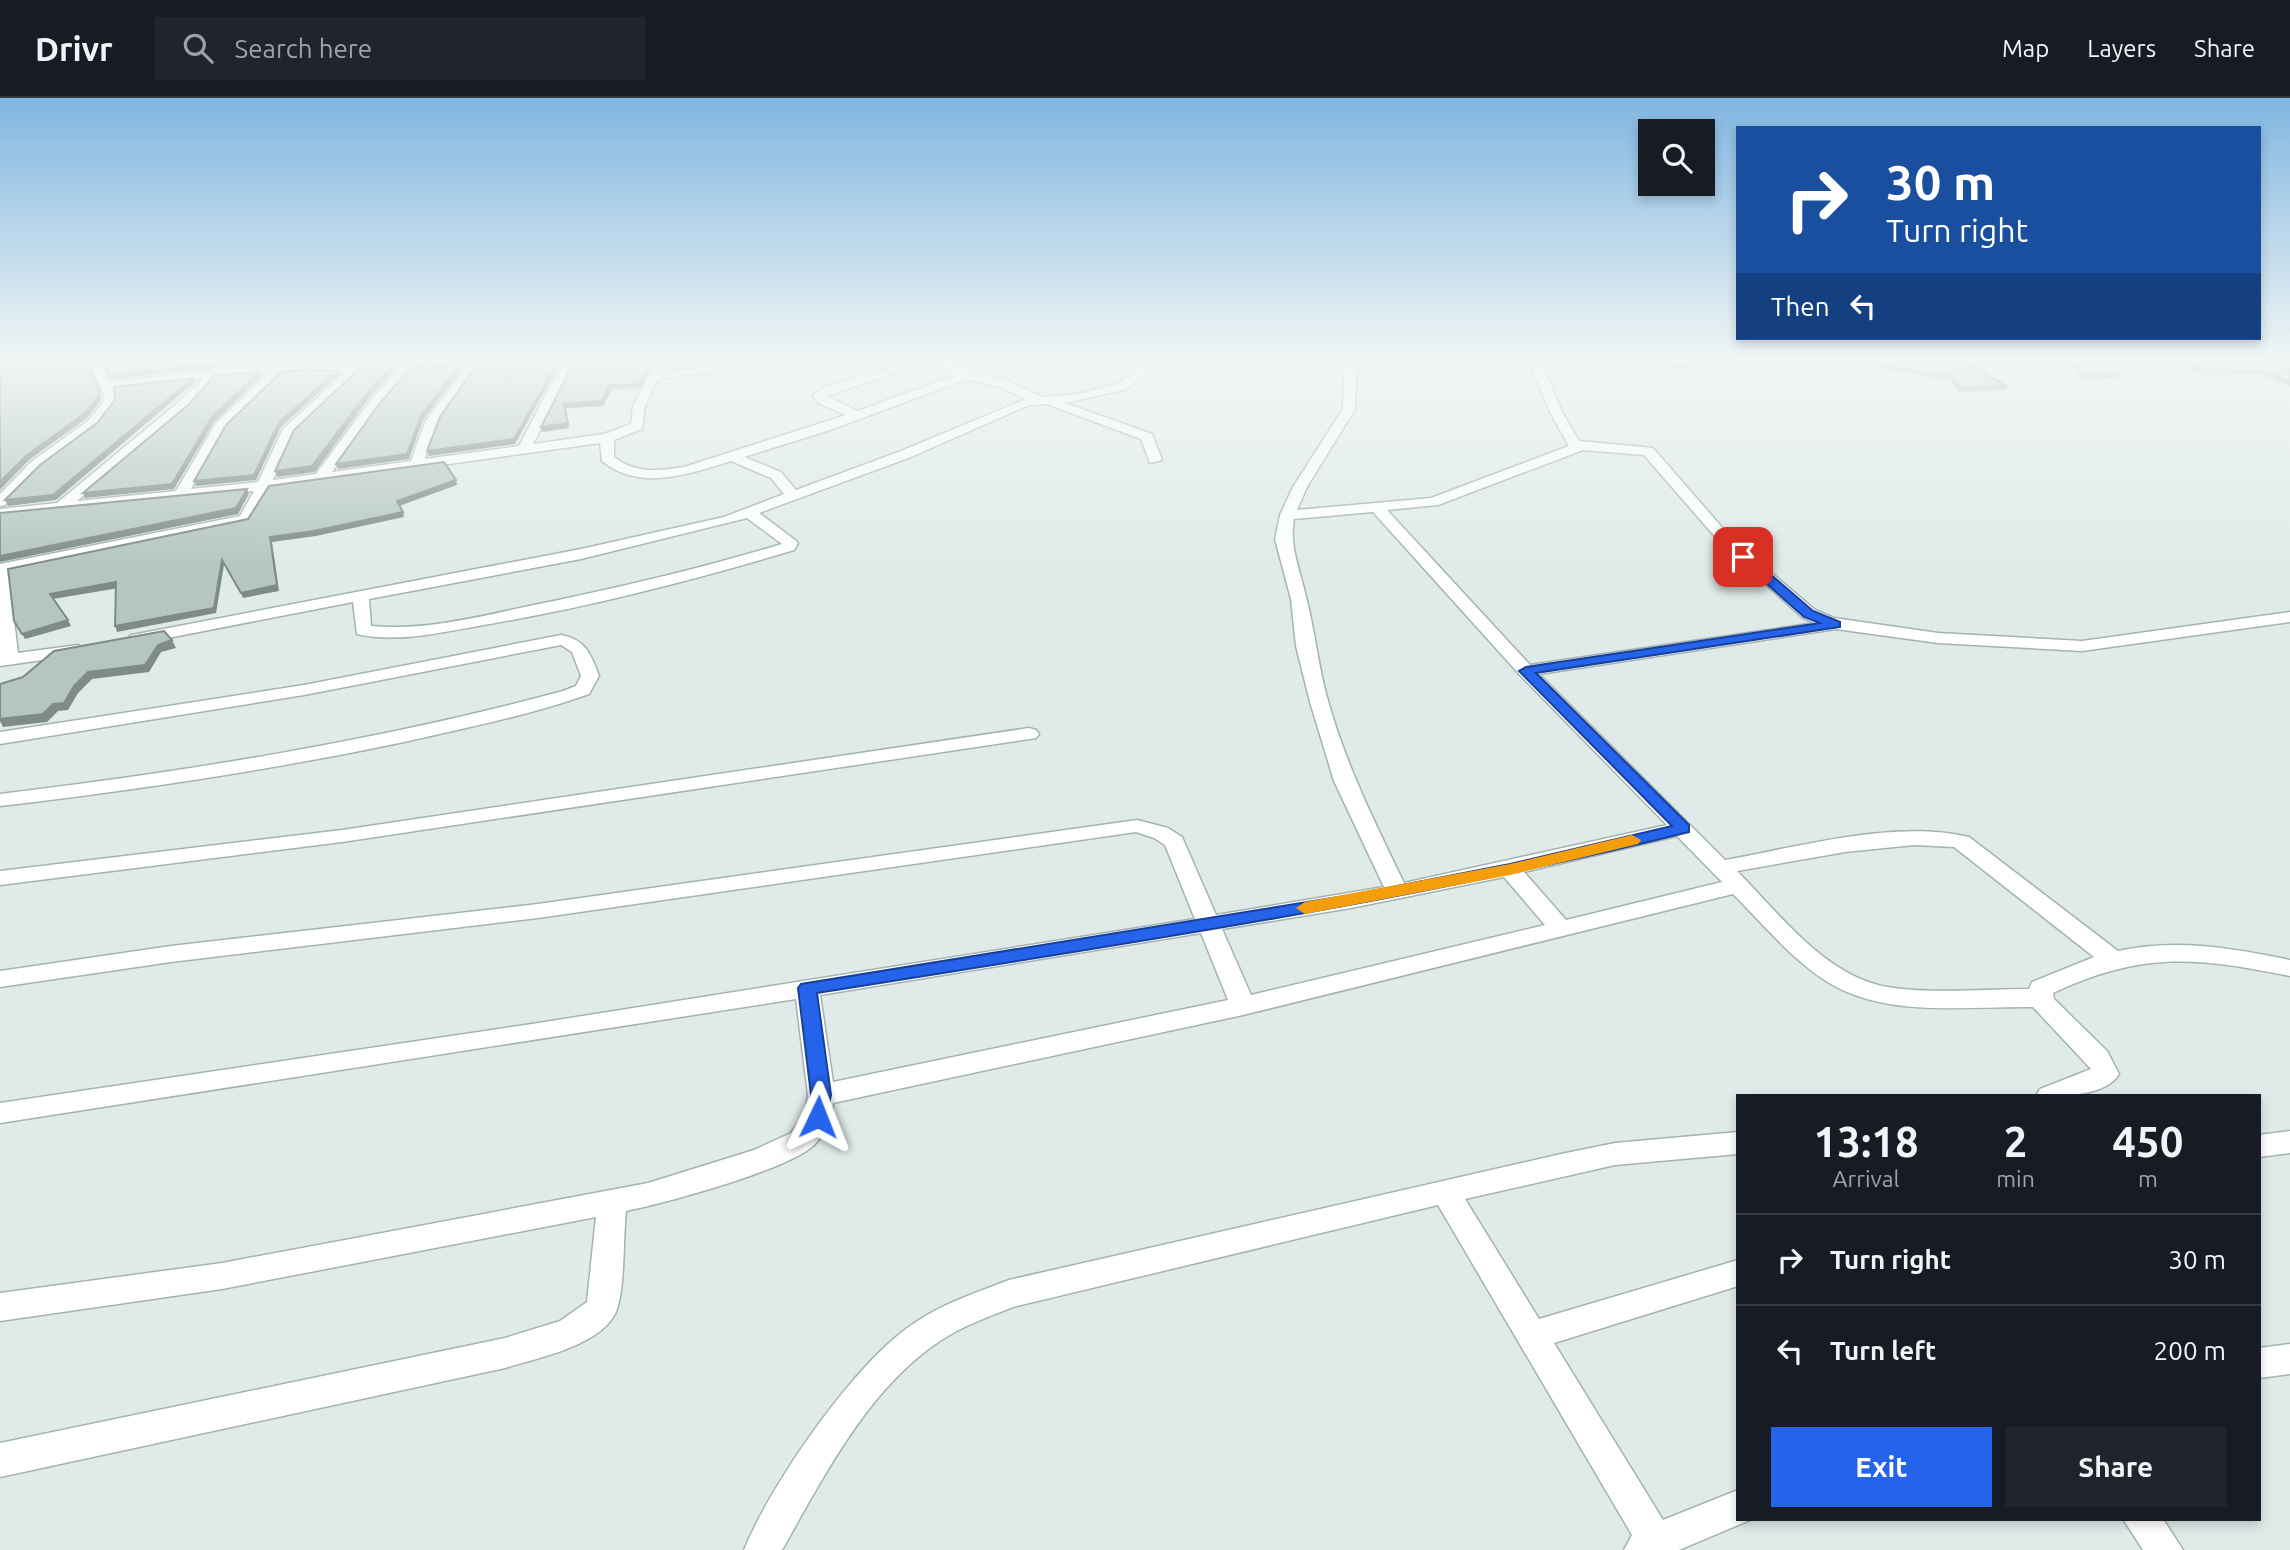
<!DOCTYPE html>
<style>
:root{--surface:#171b24;--page:#20242c;--text:#f1f3f6;--muted:#9ea1a6;--line:#363941;--accent:#2563eb}
body{margin:0;font-family:Ubuntu,sans-serif;background:var(--page);color:var(--text);height:100vh;display:flex;flex-direction:column;font-size:26px;white-space:nowrap}
*{box-sizing:border-box;margin:0}
p{font-size:23px;color:var(--muted)}
.icon{flex:none;width:38px;height:38px;fill:none;stroke:currentColor;stroke-width:2;stroke-linecap:round;stroke-linejoin:round}
.map{position:relative;flex:1;overflow:hidden}
.sheet{position:absolute;left:1736px;top:996px;width:525px;height:427px;display:flex;flex-direction:column;background:var(--surface);border-radius:0px;box-shadow:0 4px 10px #0003}
.sheet>*{flex:none}
.hud{position:absolute;left:1736px;top:28px;width:525px;height:214px;border-radius:0px;box-shadow:0 4px 10px #0003;background:#1a4fa0;color:#fff;overflow:hidden}
.fabs{position:absolute;left:1638px;top:21px;display:grid;gap:14px}
.fabs a{display:grid;place-items:center;width:77px;height:77px;border-radius:0px;background:var(--surface);box-shadow:0 4px 10px #0003;font-size:35px}
.pin{position:absolute;display:grid;place-items:center;width:60px;height:60px;color:#fff;margin:-30px;border-radius:14px;box-shadow:0 4px 10px #0006}
.me{position:absolute;width:77px;margin:-38px;rotate:2deg;stroke-linejoin:round;filter:drop-shadow(0 0 5px #0008)}
.turn{display:flex;align-items:center;gap:24px;height:147px;padding:0 35px;font-size:32px}
.turn .icon{width:91px;height:91px;stroke-width:2.5}
.turn b{display:block;font-size:49px;line-height:60px}
.then{display:flex;align-items:center;height:66px;padding:0 35px;background:#0003;gap:14px;font-size:26px}
.eta{display:flex;justify-content:space-evenly;align-items:center;height:119px;text-align:center}
.eta b{font-size:42px;font-weight:700;line-height:49px}
.primary-button{display:flex;gap:14px;margin-top:auto;padding:14px 35px}
.primary-button a{flex:1;height:80px;border-radius:0px;background:var(--accent);color:#fff;font-size:28px;font-weight:700;line-height:80px;text-align:center}
.primary-button a+a{background:var(--page);color:var(--text)}
ul{padding:0;list-style:none}
li{display:flex;align-items:center;gap:21px;height:91px;padding:0 35px;border-top:2px solid var(--line)}
li div{flex:1}
li b{display:block;font-size:26px}
li em{font-style:normal}
header{display:flex;align-items:center;gap:42px;box-sizing:border-box;height:98px;padding:0 35px;background:var(--surface);border-bottom:2px solid var(--line)}
header strong{font-size:33px}
nav{display:flex;gap:38px;margin-inline-start:auto;font-size:24px}
.search{width:490px;height:63px;background:var(--page);display:flex;align-items:center;gap:18px;box-sizing:border-box;padding:0 24px;border-radius:0px;color:var(--muted);font-size:26px}
.map>svg:first-child{display:block}
.lines{fill:none;stroke-linecap:round;stroke-linejoin:round}
.street-casing{stroke:#a3b3b1;stroke-width:3}
.street{fill:#fff;fill-rule:evenodd}
.wall{fill:#9caaa7}
.shaded-wall{fill:#7f8b88}
.building{fill:#b5c6c2;stroke:#7f8b88;stroke-width:2}
.route{fill:#2563eb;stroke:#184099;stroke-width:2}
.slow{fill:#f59e0b}
</style>
<header>
<strong>Drivr</strong>
<div class="search"><svg class="icon" aria-label="search" viewBox="0 0 24 24"><circle cx="10" cy="10" r="6"/><path d="M15 15l6 6"/></svg>Search here</div>
<nav><a>Map</a><a>Layers</a><a>Share</a></nav>
</header>
<div class="map">
<svg width="2290" height="1452" viewBox="0 0 2290 1452">
<rect width="100%" height="100%" fill="#e0ebe9"/>
<g class="lines">
<!-- street casing -->
<g class="street-casing">
<g id="street">
<path d="M 88,264 L 100,264 L 110,284 L 240,270 L 503,264 L 478,268 C 454,296 433,324 425,361 L 519,348 L 563,264 L 575,264 L 533,346 L 604,336 L 631,326 L 633,308 L 650,276 L 746,264 L 785,264 L 658,281 L 645,308 L 642,331 L 614,342 L 614,359 C 635,376 659,373 684,369 L 846,317 L 818,305 L 813,297 L 824,289 L 911,264 L 930,264 L 826,298 L 858,313 L 956,277 L 935,264 L 950,264 L 970,274 L 1008,283 L 1043,299 L 1079,296 L 1119,285 L 1143,264 L 1156,264 L 1127,291 L 1065,305 L 1152,336 L 1162,362 L 1150,365 L 1141,341 L 1047,306 L 1029,307 L 911,359 L 759,415 L 795,442 L 798,445 L 794,452 C 691,483 585,510 478,528 C 439,535 396,545 357,536 L 353,504 L 137,546 L 131,545 L 128,541 L 131,537 L 137,536 L 581,451 L 724,419 L 784,396 L 771,380 L 731,363 C 689,376 640,394 602,363 L 600,345 L 269,391 L 250,424 L 8,474 L 18,555 L 78,547 L 87,552 L 78,557 L 0,568 L 0,466 L 240,418 L 254,393 L 0,419 L 0,411 L 57,405 L 180,303 L 202,281 L 113,291 L 115,305 L 97,328 L 41,370 L 5,407 L 0,408 L 0,396 L 31,364 L 89,322 L 103,305 L 104,296 ZM 466,269 L 425,324 L 411,363 L 332,374 L 379,308 L 412,270 ZM 399,271 L 371,302 L 316,376 L 273,382 L 294,336 L 361,272 ZM 347,273 L 283,331 L 258,384 L 191,391 L 226,330 L 283,275 ZM 269,275 L 216,325 L 176,393 L 77,403 L 188,309 L 216,279 ZM 967,281 L 1000,289 L 1026,301 L 901,353 L 796,392 L 781,374 L 744,359 L 830,332 ZM 747,420 L 782,446 C 699,471 614,491 529,508 C 478,519 423,533 371,528 L 369,501 L 581,461 Z"/>
<path d="M 1345,264 L 1357,264 L 1355,311 L 1307,389 L 1297,412 L 1431,400 L 1569,348 L 1550,314 L 1529,264 L 1541,264 L 1562,314 L 1579,343 L 1653,350 L 1733,442 L 1815,512 L 1834,520 L 1938,535 L 2082,543 L 2290,514 L 2290,524 L 2082,553 L 1938,545 L 1836,531 L 1539,576 L 1725,762 C 1798,749 1896,721 1969,739 L 2118,853 C 2176,840 2233,850 2290,862 L 2290,878 C 2196,859 2142,853 2053,895 L 2054,901 L 2107,953 L 2119,976 C 2106,999 2059,998 2036,998 L 2040,991 L 2091,971 L 2033,909 C 1965,908 1882,921 1823,881 C 1789,858 1762,825 1733,796 L 1243,917 L 833,1005 C 831,1020 823,1042 809,1051 C 778,1074 666,1105 626,1113 C 623,1140 625,1187 617,1211 C 605,1247 537,1260 505,1270 L 0,1379 L 0,1345 L 505,1240 L 560,1223 L 587,1204 L 596,1119 L 222,1191 L 0,1223 L 0,1195 L 222,1165 L 648,1085 L 754,1052 L 791,1035 L 805,1017 L 808,997 L 796,901 L 0,1025 L 0,1005 L 532,926 L 1195,821 L 1165,747 L 1154,740 L 1136,734 L 538,820 L 171,864 L 0,889 L 0,873 L 171,848 L 538,806 L 1137,722 L 1168,730 L 1182,739 L 1216,817 L 1384,789 L 1334,683 L 1310,604 L 1296,548 L 1291,501 L 1275,441 L 1280,417 L 1293,389 L 1343,311 ZM 1583,352 L 1644,357 L 1723,448 L 1803,520 L 1815,525 L 1530,567 L 1387,412 L 1438,407 ZM 1373,414 L 1520,577 L 1667,727 L 1404,785 C 1375,725 1346,667 1328,603 C 1318,568 1315,533 1306,499 C 1300,471 1289,449 1294,421 ZM 1677,738 L 1722,784 L 1566,822 L 1524,774 ZM 1914,747 L 1954,749 L 2094,859 L 2032,884 L 2029,891 C 1987,891 1916,897 1878,887 C 1820,872 1776,812 1737,773 L 1845,754 ZM 1504,779 L 1545,827 L 1251,897 L 1222,831 L 1351,810 ZM 1201,835 L 1228,902 L 833,984 L 820,897 Z"/>
<path d="M 561,537 C 585,541 591,556 599,578 L 589,596 C 530,617 466,630 404,644 C 271,672 136,692 0,708 L 0,696 C 190,673 377,643 563,593 L 576,588 L 581,578 L 572,554 L 561,547 L 304,597 L 0,646 L 0,634 L 304,587 Z"/>
<path d="M 1029,630 L 1036,632 L 1039,636 L 1036,640 L 342,744 L 0,787 L 0,773 L 342,732 Z"/>
<path d="M 2290,1033 L 2290,1055 L 2259,1059 L 2259,1037 Z"/>
<path d="M 1738,1034 L 1738,1056 L 1615,1067 L 1465,1101 L 1539,1221 L 1738,1162 L 1738,1188 L 1554,1245 L 1663,1422 L 1738,1392 L 1738,1421 L 1750,1422 L 1679,1452 L 1624,1452 L 1632,1437 L 1438,1107 L 1013,1209 C 988,1219 962,1228 940,1243 C 868,1290 823,1380 782,1452 L 744,1452 C 771,1386 856,1262 916,1224 C 944,1205 978,1194 1009,1182 L 1561,1056 L 1615,1045 Z"/>
<path d="M 2290,1246 L 2290,1276 L 2259,1280 L 2259,1250 Z"/>
<path d="M 2123,1421 L 2163,1421 L 2183,1452 L 2143,1452 Z"/>
</g>
</g>
<!-- street -->
<use href="#street" class="street"/>
</g>
<!-- wall -->
<g class="wall">
<path d="M 103,264 L 394,264 L 240,267 L 112,281 Z"/>
<path d="M 574,264 L 656,264 L 639,291 L 612,292 L 603,308 L 565,310 L 569,330 L 542,334 L 541,329 Z"/>
<path d="M 1563,264 L 1691,264 L 1692,267 L 1691,271 L 1566,269 Z"/>
<path d="M 1875,264 L 1965,264 L 2006,288 L 2005,292 L 1958,294 L 1950,282 L 1880,271 L 1880,267 Z"/>
<path d="M 1997,264 L 2113,264 L 2121,275 L 2119,280 L 2084,281 L 2073,270 Z"/>
<path d="M 2176,264 L 2290,264 L 2290,289 L 2259,276 L 2203,278 Z"/>
</g>
<!-- shaded-wall -->
<g class="shaded-wall">
<path d="M 225,264 L 238,264 L 240,267 L 112,281 L 109,277 Z"/>
<path d="M 558,264 L 561,264 L 515,346 L 429,358 L 427,353 Z"/>
<path d="M 652,264 L 656,264 L 639,291 L 638,287 Z"/>
<path d="M 459,267 L 461,272 L 423,322 L 409,361 L 338,371 L 336,366 L 421,318 Z"/>
<path d="M 391,269 L 393,274 L 369,300 L 315,374 L 277,379 L 275,373 L 367,295 Z"/>
<path d="M 338,272 L 340,276 L 281,329 L 256,382 L 196,388 L 194,383 L 279,324 Z"/>
<path d="M 260,274 L 262,278 L 214,324 L 174,391 L 85,400 L 83,395 L 212,319 Z"/>
<path d="M 193,280 L 195,284 L 56,402 L 8,408 L 5,402 Z"/>
<path d="M 610,287 L 612,292 L 603,308 L 565,310 L 569,330 L 542,334 L 541,329 L 564,306 Z"/>
<path d="M 99,292 L 101,296 L 100,304 L 87,320 L 29,362 L 0,392 L 0,384 L 27,357 Z"/>
<path d="M 456,382 L 457,387 L 399,408 L 397,403 Z"/>
<path d="M 247,391 L 249,396 L 238,416 L 0,464 L 0,458 Z"/>
<path d="M 403,414 L 404,419 L 316,438 L 272,444 L 279,493 L 243,500 L 241,495 L 270,439 Z"/>
<path d="M 222,462 L 224,467 L 216,515 L 117,534 L 115,528 Z"/>
<path d="M 116,484 L 119,490 L 53,501 L 50,496 Z"/>
<path d="M 68,522 L 71,528 L 25,541 L 22,536 Z"/>
<path d="M 172,542 L 176,550 L 161,554 L 149,574 L 92,581 L 78,595 L 68,612 L 58,613 L 47,624 L 3,629 L 0,623 L 0,621 L 74,588 L 88,574 Z"/>
</g>
<!-- building -->
<g class="building">
<path d="M 0,264 L 85,264 L 99,292 L 98,299 L 85,315 L 27,357 L 0,384 Z"/>
<path d="M 103,264 L 225,264 L 109,277 Z"/>
<path d="M 488,264 L 558,264 L 514,341 L 427,353 L 440,319 L 470,276 L 478,266 Z"/>
<path d="M 574,264 L 652,264 L 638,287 L 610,287 L 602,303 L 564,306 L 568,325 L 541,329 Z"/>
<path d="M 1691,264 L 1692,267 L 1566,264 Z"/>
<path d="M 1881,264 L 1965,264 L 2006,288 L 1960,290 L 1952,278 L 1881,267 Z"/>
<path d="M 2051,264 L 2113,264 L 2121,275 L 2086,276 L 2075,266 Z"/>
<path d="M 2186,264 L 2290,264 L 2290,284 L 2261,272 L 2205,273 Z"/>
<path d="M 459,267 L 421,318 L 407,356 L 336,366 L 380,305 L 412,268 Z"/>
<path d="M 391,269 L 367,295 L 312,368 L 275,373 L 294,332 L 360,270 Z"/>
<path d="M 338,272 L 279,324 L 254,377 L 194,383 L 226,327 L 282,273 Z"/>
<path d="M 260,274 L 212,319 L 172,386 L 83,395 L 188,307 L 215,277 Z"/>
<path d="M 193,280 L 53,397 L 5,402 L 40,367 L 97,325 L 115,302 L 114,289 Z"/>
<path d="M 444,364 L 456,382 L 397,403 L 403,414 L 314,433 L 270,439 L 277,487 L 241,495 L 222,462 L 214,510 L 115,528 L 116,484 L 50,496 L 68,522 L 22,536 L 14,523 L 8,471 L 248,421 L 269,388 Z"/>
<path d="M 247,391 L 236,410 L 0,458 L 0,415 Z"/>
<path d="M 164,533 L 172,542 L 158,547 L 145,567 L 88,574 L 74,588 L 64,605 L 53,606 L 43,616 L 0,621 L 0,586 L 23,579 L 54,553 Z"/>
</g>
<!-- sky -->
<linearGradient id="sky" x2="0" y2="1"><stop stop-color="#80b5e0"/><stop offset="0.56" stop-color="#f1f6f5"/><stop offset="1" stop-color="#f1f6f5" stop-opacity="0"/></linearGradient>
<rect width="2290" height="468" fill="url(#sky)"/>
<!-- route -->
<path class="route" d="M 1739,456 L 1747,456 L 1813,513 L 1840,524 L 1840,529 L 1536,575 L 1689,727 L 1689,734 C 1401,806 1109,848 817,895 L 831,997 L 825,1024 L 811,1024 L 808,1019 L 811,997 L 798,890 L 801,886 L 1351,797 L 1510,766 L 1672,728 L 1519,573 L 1526,569 L 1820,525 L 1804,519 L 1739,461 Z"/>
<!-- slow -->
<path class="slow" d="M 1632,737 L 1641,742 L 1638,746 L 1510,777 L 1305,816 L 1296,810 L 1305,804 L 1510,766 Z"/>
</svg>
<div class="fabs">
<a><svg class="icon" aria-label="search" viewBox="0 0 24 24"><circle cx="10" cy="10" r="6"/><path d="M15 15l6 6"/></svg></a>
</div>
<div class="pin" style="left:1743px;top:459px;background:#d93025"><svg class="icon" aria-label="arrive" viewBox="0 0 24 24"><path d="M6 21V4h12l-3 4 3 4H6"/></svg></div>
<svg class="me" style="left:818px;top:1019px" viewBox="-20 -20 40 40"><path d="M0-17L14 15 0 8-14 15z" fill="#2563eb" stroke="#fff" stroke-width="4"/></svg>
<div class="hud">
<div class="turn"><svg class="icon" aria-label="right" viewBox="0 0 24 24"><path d="M7 20v-9h11M14 6l5 5-5 5"/></svg><div><b>30 m</b>Turn right</div></div>
<div class="then">Then<svg class="icon" aria-label="left" viewBox="0 0 24 24"><path d="M17 20v-9H6M10 6l-5 5 5 5"/></svg></div>
</div>
<section class="sheet">
<div class="eta">
<div><b>13:18</b><p>Arrival</p></div>
<div><b>2</b><p>min</p></div>
<div><b>450</b><p>m</p></div>
</div>
<ul>
<li><svg class="icon" aria-label="right" viewBox="0 0 24 24"><path d="M7 20v-9h11M14 6l5 5-5 5"/></svg><div><b>Turn right</b></div><em>30 m</em></li>
<li><svg class="icon" aria-label="left" viewBox="0 0 24 24"><path d="M17 20v-9H6M10 6l-5 5 5 5"/></svg><div><b>Turn left</b></div><em>200 m</em></li>
</ul>
<div class="primary-button"><a>Exit</a><a>Share</a></div>
</section>
</div>
